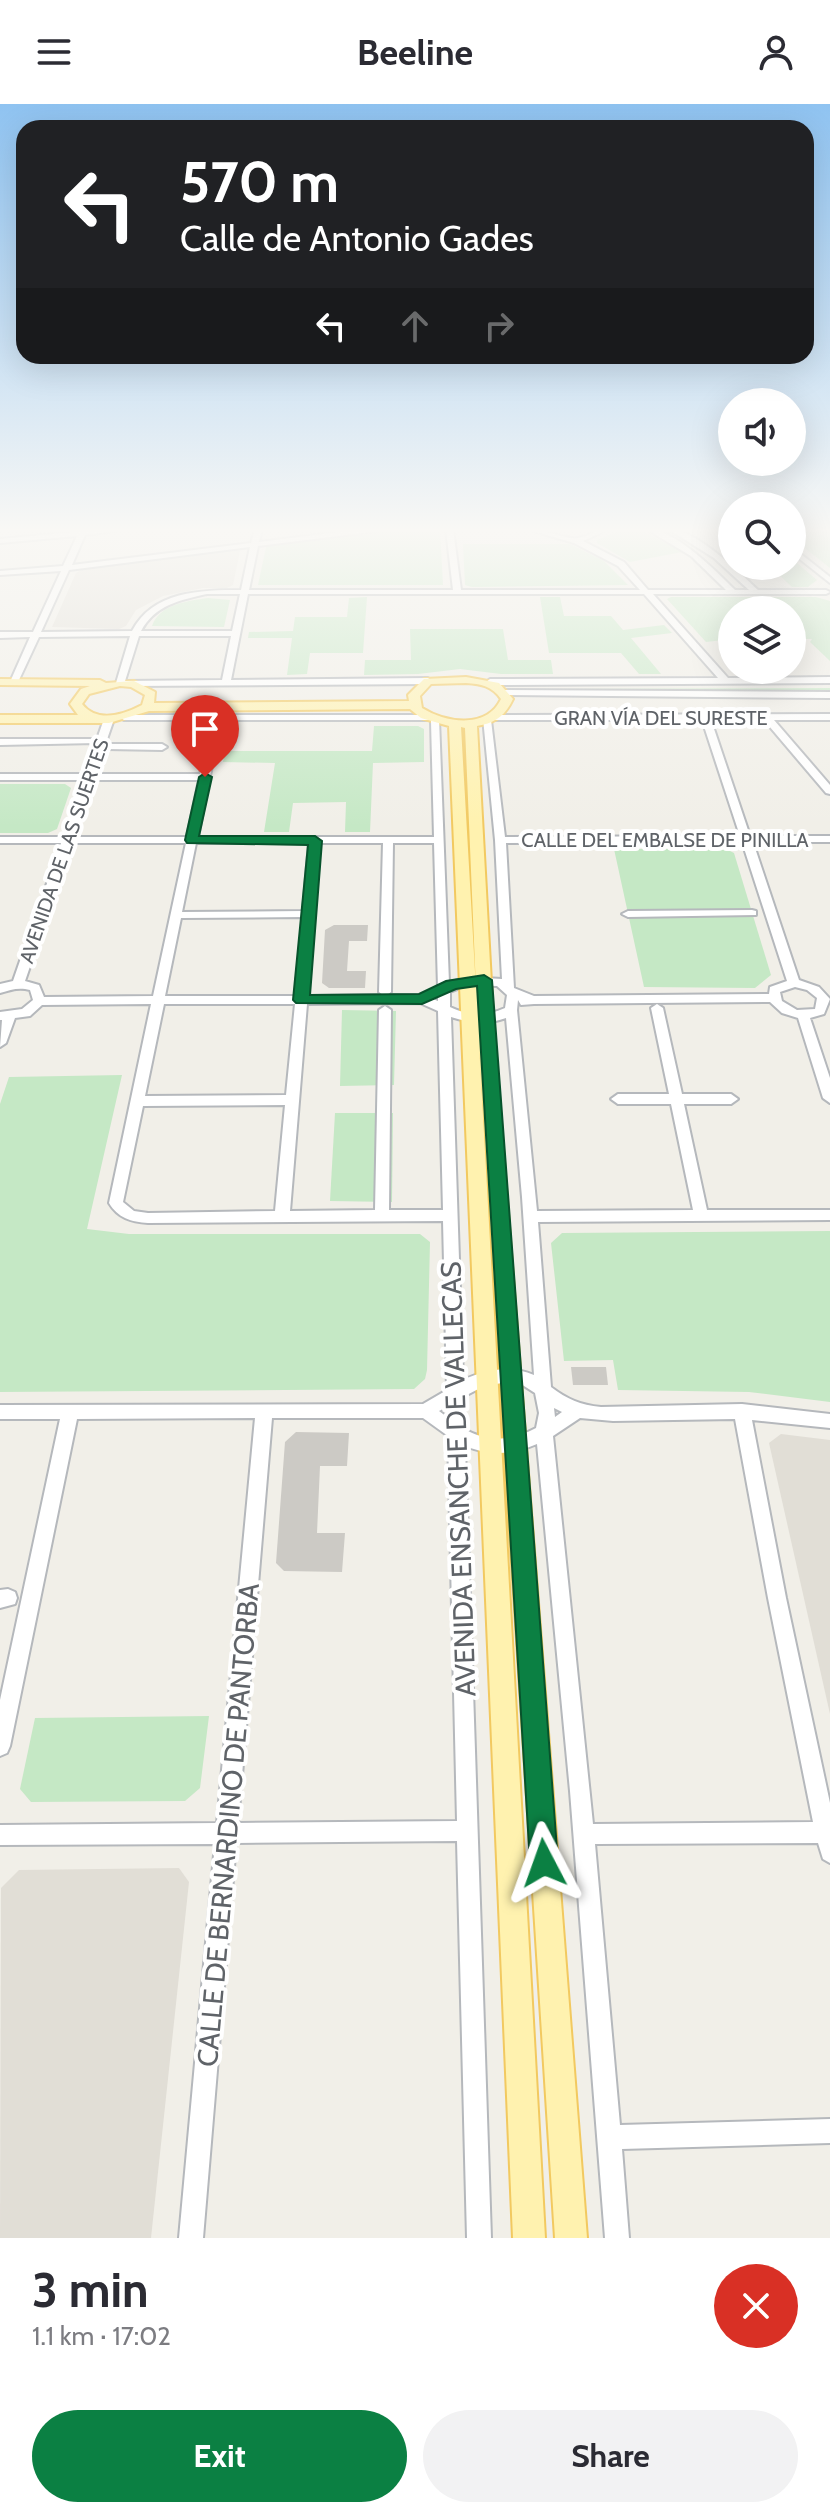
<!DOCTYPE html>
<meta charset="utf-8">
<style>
:root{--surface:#fff;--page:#f2f2f3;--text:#2b2b33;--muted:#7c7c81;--accent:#0b8043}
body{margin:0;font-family:Cabin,sans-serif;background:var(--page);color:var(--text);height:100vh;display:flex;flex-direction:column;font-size:30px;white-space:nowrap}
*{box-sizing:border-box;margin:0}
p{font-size:26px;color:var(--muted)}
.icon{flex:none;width:44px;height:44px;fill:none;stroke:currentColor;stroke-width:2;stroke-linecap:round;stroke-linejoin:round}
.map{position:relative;height:2134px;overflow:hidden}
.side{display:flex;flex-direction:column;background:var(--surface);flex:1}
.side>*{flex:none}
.guide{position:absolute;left:16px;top:16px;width:798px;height:244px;border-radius:24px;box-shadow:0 8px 32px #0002;background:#202124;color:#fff;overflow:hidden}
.tools{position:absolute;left:718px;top:284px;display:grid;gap:16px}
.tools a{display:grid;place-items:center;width:88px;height:88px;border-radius:50%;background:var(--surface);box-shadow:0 8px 32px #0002;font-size:40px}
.pin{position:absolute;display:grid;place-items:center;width:68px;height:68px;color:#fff;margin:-82px -34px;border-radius:50% 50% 50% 0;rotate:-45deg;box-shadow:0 0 8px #0007}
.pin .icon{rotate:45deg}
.me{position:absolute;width:88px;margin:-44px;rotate:356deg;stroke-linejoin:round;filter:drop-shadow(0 0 6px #0008)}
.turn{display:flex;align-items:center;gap:28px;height:168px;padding:0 32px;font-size:36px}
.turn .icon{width:104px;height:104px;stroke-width:2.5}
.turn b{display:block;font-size:56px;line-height:68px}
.lanes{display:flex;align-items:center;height:76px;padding:0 32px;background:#0003;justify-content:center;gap:40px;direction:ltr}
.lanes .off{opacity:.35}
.round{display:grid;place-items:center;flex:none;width:84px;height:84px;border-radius:42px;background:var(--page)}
.headline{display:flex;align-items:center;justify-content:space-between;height:136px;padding:0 32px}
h1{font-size:48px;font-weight:700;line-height:60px}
.cta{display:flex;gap:16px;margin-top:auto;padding:16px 32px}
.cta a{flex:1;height:92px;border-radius:48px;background:var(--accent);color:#fff;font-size:32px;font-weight:700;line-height:92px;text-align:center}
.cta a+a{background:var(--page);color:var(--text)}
header{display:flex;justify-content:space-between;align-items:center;height:104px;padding:0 32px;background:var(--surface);font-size:36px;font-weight:700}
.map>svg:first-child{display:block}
.education{fill:#e1ded6}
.green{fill:#c5e8c5}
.building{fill:#cccac5}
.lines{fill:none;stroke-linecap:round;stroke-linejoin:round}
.minor-casing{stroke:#b5b8bc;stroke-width:4}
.major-casing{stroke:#f2c960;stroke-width:4}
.minor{fill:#fff;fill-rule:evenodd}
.major{fill:#fff2af;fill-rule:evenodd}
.route{fill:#0b8043;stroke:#07532c;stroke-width:2}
.labels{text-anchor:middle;stroke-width:8;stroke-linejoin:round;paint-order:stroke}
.far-street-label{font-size:20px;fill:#5f6368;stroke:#fff}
.near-street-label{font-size:28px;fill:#5f6368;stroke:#fff}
</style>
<header><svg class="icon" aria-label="menu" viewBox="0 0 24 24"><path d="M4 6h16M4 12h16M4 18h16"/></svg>Beeline<svg class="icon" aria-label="person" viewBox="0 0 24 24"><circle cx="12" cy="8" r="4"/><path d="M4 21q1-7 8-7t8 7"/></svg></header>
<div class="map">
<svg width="830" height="2134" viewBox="0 0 830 2134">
<rect width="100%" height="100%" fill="#f1efe8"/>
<!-- education -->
<g class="education">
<path d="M 237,446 L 240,447 L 233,481 L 227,484 L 203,484 L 163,492 L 136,506 L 126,522 L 119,525 L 52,523 L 76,469 L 83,465 Z"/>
<path d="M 781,1330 L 830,1336 L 830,1610 L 769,1339 Z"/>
<path d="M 179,1764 L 189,1778 L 151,2134 L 0,2134 L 1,1784 L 19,1766 Z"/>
</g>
<!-- green -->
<g class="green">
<path d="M 396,425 L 440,425 L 443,481 L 258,481 L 266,443 L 270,441 Z"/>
<path d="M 623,425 L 639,425 L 682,448 L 630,458 L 597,439 L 597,436 Z"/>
<path d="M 792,425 L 830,425 L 830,464 L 792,434 Z"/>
<path d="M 463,440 L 570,440 L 604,457 L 628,481 L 472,483 L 465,481 Z"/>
<path d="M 792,455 L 817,476 L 808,483 L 792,483 L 776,468 L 744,469 L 741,465 L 792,462 Z"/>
<path d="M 367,493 L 363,549 L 310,549 L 307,570 L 287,571 L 292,534 L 248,534 L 249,528 L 293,527 L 295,513 L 347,513 L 349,494 Z"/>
<path d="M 540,493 L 560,493 L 564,512 L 611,512 L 623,526 L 664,521 L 672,529 L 631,534 L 661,570 L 639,570 L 621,549 L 549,549 Z"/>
<path d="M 671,493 L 816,493 L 830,497 L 830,557 L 810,538 L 812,535 L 792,535 L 792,506 L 732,506 L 732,535 L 706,538 L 667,495 Z"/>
<path d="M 208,494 L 230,496 L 224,523 L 152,522 C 160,500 187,497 208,494 Z"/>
<path d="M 410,525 L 503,525 L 508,556 L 551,556 L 553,570 L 501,570 L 460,565 L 418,570 L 364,571 L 365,556 L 411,556 Z"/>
<path d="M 830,584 L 830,587 L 525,588 L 523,585 Z"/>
<path d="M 374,622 L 418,622 L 424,625 L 424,658 L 373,659 L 370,728 L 345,728 L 346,698 L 293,699 L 289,728 L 264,728 L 275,659 L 223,658 L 225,647 L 372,647 Z"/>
<path d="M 0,680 L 65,680 L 71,684 L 57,725 L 48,729 L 0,729 Z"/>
<path d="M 614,745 L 726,745 L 734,749 L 771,871 L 755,884 L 644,883 Z"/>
<path d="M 342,906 L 396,907 L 394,981 L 340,982 Z"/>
<path d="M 122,971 L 87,1125 L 129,1130 L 420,1130 L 430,1138 L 427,1266 L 425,1275 L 414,1285 L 0,1288 L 0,1000 L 9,973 Z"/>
<path d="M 335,1009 L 393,1009 L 392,1098 L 330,1097 Z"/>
<path d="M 830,1127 L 830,1298 L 749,1288 L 618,1286 L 613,1256 L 564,1257 L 551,1139 L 562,1129 Z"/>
<path d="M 209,1612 L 200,1684 L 185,1697 L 31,1698 L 20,1685 L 35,1614 Z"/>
</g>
<!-- building -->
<g class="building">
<path d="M 334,821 L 368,821 L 367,837 L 349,837 L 347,867 L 366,867 L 365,884 L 329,884 L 322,879 L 325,826 Z"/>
<path d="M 571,1263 L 606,1263 L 608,1281 L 573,1281 Z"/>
<path d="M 296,1328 L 349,1329 L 347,1362 L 320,1362 L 317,1429 L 345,1429 L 342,1468 L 284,1467 L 276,1459 L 285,1338 Z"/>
</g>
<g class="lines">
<!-- minor casing -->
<g class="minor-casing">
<g id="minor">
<path d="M 105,425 L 129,425 L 85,431 L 72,461 L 251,439 L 255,425 L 262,425 L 259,438 L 363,425 L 381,425 L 378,427 L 258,442 L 249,486 L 453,486 L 446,425 L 453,425 L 461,486 L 640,486 L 618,462 L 574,439 L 527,425 C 544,424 565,436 578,434 C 590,432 597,425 609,425 L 583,437 L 624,458 L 648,486 L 726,486 L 691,452 L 646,425 C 674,424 716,467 735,486 L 749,486 L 714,454 L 668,425 C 694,424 739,468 758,486 L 826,486 L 830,488 L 826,490 L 653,490 L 728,574 L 830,573 L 830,579 L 490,581 L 486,578 L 490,575 L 718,574 L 644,490 L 248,490 L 231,576 L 428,574 L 432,577 L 428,580 L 128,582 L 124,580 L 120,582 L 116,579 L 130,532 L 39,533 L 18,578 L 11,580 L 10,578 L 30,533 L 0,534 L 0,528 L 33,528 L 61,467 L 0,471 L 0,467 L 63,462 L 77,432 L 0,439 L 0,435 ZM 250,443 L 241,486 C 200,486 153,487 132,527 L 41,528 L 69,466 ZM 207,490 L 240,490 L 232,527 L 141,527 C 155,501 180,496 207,490 ZM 139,532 L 231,532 L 222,576 L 125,577 Z"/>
<path d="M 792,443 L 830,473 L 830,479 L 792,449 Z"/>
<path d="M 504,586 L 830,588 L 830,594 L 501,591 L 501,587 Z"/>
<path d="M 830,610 L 830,616 L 774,616 L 830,681 L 830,690 L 826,689 L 764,616 L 711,616 L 750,732 L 830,732 L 830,738 L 753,738 L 799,876 L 819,883 L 830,895 L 824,910 L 810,914 L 830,974 L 830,999 L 823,994 L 798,914 L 782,909 L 770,898 L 534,900 L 521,901 L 518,896 L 517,906 L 537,1107 L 693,1106 L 671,1000 L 618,1000 L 611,995 L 618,990 L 669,990 L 651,904 L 657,900 L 663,904 L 682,990 L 731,990 L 738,995 L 731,1000 L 684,1000 L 707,1106 L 830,1106 L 830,1116 L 538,1118 L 551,1283 C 567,1295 580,1301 601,1303 L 742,1300 L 830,1310 L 830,1324 L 752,1316 L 786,1494 L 830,1699 L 830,1759 L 823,1755 L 818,1739 L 595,1740 L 620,2021 L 830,2015 L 830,2039 L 622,2045 L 629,2134 L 605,2134 L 570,1687 L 537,1340 C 511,1351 491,1352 465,1342 L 491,2134 L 467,2134 L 457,1737 L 236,1739 L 203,2134 L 179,2134 L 215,1740 L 0,1741 L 0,1721 L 217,1719 L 255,1314 L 77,1315 L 10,1642 L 7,1649 L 0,1652 L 0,1596 L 60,1315 L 0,1315 L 0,1301 L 423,1300 L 447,1286 L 443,1117 L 148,1119 C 131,1118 118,1114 109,1099 L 151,900 L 42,901 L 30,912 L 15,914 L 6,939 L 0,943 L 2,916 L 0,916 L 0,908 L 22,905 L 33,896 L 30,886 C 18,883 11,886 0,889 L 0,880 L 13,877 L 61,739 L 0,739 L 0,733 L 63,733 L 83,676 L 0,676 L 0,670 L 85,670 L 96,639 L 0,641 L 0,635 L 92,635 L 96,638 L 104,615 L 109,612 L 114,615 L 95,670 L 200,670 L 212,616 L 124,616 L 119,613 L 121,611 L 428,611 L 433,614 L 431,616 L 221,616 L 198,733 L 434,733 L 431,617 L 439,615 L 449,879 L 467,873 L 502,875 L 495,736 L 483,614 L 492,611 ZM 491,616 L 702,616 L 740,732 L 505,733 ZM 93,676 L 199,676 L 187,733 L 74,733 ZM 742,738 L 787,877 L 770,883 L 769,890 L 534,892 L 514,884 L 506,739 ZM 72,739 L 186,739 L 153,892 L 44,893 L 39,881 L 25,877 ZM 196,739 L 309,739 L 303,807 L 182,808 ZM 320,739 L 383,739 L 379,888 L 383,891 L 308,892 ZM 393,739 L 434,739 L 438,884 L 434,887 L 438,890 L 438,897 L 422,891 L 387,891 L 391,888 ZM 303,813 L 295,892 L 165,892 L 181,814 ZM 468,881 L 497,882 L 507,891 L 505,904 C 485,913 470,912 450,903 L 450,888 ZM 795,883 L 807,886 L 817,894 L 815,905 L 797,906 L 782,897 L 780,888 ZM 420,899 L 438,907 L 443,1106 L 389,1106 L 391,906 L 385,902 L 379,906 L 375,1106 L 290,1107 L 307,900 ZM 164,900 L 295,900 L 286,991 L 145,992 ZM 451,913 C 470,919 486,921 506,914 L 522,1093 L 534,1271 C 509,1261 487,1265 463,1276 ZM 285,1001 L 275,1107 L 148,1109 L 134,1107 L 123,1098 L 143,1002 ZM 508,1278 L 521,1280 L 535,1289 L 539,1309 L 536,1324 C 512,1337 489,1339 464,1325 L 463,1293 L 484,1282 ZM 447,1303 L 447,1313 L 439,1307 ZM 554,1304 L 562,1308 L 555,1313 ZM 272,1314 L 423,1314 L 448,1332 L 457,1717 L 238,1719 ZM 580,1314 L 613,1317 L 735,1315 L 768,1494 L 813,1718 L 593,1720 L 553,1332 Z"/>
<path d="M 110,640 L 162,640 L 167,643 L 162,646 L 107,645 L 105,643 Z"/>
<path d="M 752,806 L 756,807 L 756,811 L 628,813 L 622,810 L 628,807 Z"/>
<path d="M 8,1485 L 15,1488 L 17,1494 L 15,1500 L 0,1504 L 0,1486 Z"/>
</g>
</g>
<!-- major casing -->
<g class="major-casing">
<path id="major" d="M 466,573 L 499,579 L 513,595 C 505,612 495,619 477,622 L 493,915 L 587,2134 L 555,2134 L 479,939 L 545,2134 L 513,2134 L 449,622 L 421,614 L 410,605 L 149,607 L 109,619 L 0,619 L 0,611 L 78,611 L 70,600 L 81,585 L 90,582 L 0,581 L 0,575 L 100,576 L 106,579 L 134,577 L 155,588 L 154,599 L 409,597 L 408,591 L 424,575 ZM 466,579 C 481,580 492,582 501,595 C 487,625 446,619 422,604 L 420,592 L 431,580 ZM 120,582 L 131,583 L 145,591 L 142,601 C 123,611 97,619 82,600 L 89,590 ZM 461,623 L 465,624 L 476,885 Z"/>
</g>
<!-- minor -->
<use href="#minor" class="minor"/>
<!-- major -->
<use href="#major" class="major"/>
</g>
<!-- sky -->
<linearGradient id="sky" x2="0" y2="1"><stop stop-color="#8fc3f1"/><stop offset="0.59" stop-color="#f9f8f5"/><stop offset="1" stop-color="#f9f8f5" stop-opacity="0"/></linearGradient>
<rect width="830" height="723" fill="url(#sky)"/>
<!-- route -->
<path class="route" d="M 205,669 L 212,673 L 199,732 L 315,732 L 322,737 L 310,891 L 419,890 L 446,877 L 484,871 L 492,876 L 558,1759 L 554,1769 L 544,1773 L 534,1769 L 530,1759 L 477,882 L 456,885 L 422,900 L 296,899 L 293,896 L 308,741 L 187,739 L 185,736 L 199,673 Z"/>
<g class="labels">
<!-- far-street labels -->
<g class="far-street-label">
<text x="661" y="621">GRAN VÍA DEL SURESTE</text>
<text x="665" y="743">CALLE DEL EMBALSE DE PINILLA</text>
<text transform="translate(64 747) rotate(-71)" y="7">AVENIDA DE LAS SUERTES</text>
</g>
<!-- near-street labels -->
<g class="near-street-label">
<text transform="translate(458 1375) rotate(-92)" y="10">AVENIDA ENSANCHE DE VALLECAS</text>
<text transform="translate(228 1721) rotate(-85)" y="10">CALLE DE BERNARDINO DE PANTORBA</text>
</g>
</g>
</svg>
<div class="tools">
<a><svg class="icon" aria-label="sound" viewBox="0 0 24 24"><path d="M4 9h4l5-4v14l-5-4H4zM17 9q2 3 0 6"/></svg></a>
<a><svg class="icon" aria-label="search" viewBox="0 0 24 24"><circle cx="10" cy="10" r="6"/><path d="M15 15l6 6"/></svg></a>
<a><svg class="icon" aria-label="layers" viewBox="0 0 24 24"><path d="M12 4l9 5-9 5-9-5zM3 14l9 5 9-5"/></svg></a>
</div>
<div class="pin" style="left:205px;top:673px;background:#d93025"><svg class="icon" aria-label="arrive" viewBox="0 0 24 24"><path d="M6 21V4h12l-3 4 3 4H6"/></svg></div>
<svg class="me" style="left:544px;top:1759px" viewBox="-20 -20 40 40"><path d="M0-17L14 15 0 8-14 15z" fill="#0b8043" stroke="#fff" stroke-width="4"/></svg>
<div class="guide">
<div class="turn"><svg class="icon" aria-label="left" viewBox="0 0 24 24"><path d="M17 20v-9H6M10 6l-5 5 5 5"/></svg><div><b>570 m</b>Calle de Antonio Gades</div></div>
<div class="lanes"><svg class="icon" aria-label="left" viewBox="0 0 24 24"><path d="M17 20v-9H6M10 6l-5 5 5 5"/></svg><svg class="icon off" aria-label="ahead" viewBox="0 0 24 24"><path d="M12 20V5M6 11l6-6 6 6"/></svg><svg class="icon off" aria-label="right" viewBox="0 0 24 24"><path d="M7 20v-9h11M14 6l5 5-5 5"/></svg></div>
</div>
</div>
<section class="side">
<div class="headline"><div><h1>3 min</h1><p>1.1 km · 17:02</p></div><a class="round" style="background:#d93025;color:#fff"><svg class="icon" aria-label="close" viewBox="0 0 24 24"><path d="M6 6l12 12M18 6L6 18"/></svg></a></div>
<div class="cta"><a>Exit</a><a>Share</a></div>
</section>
